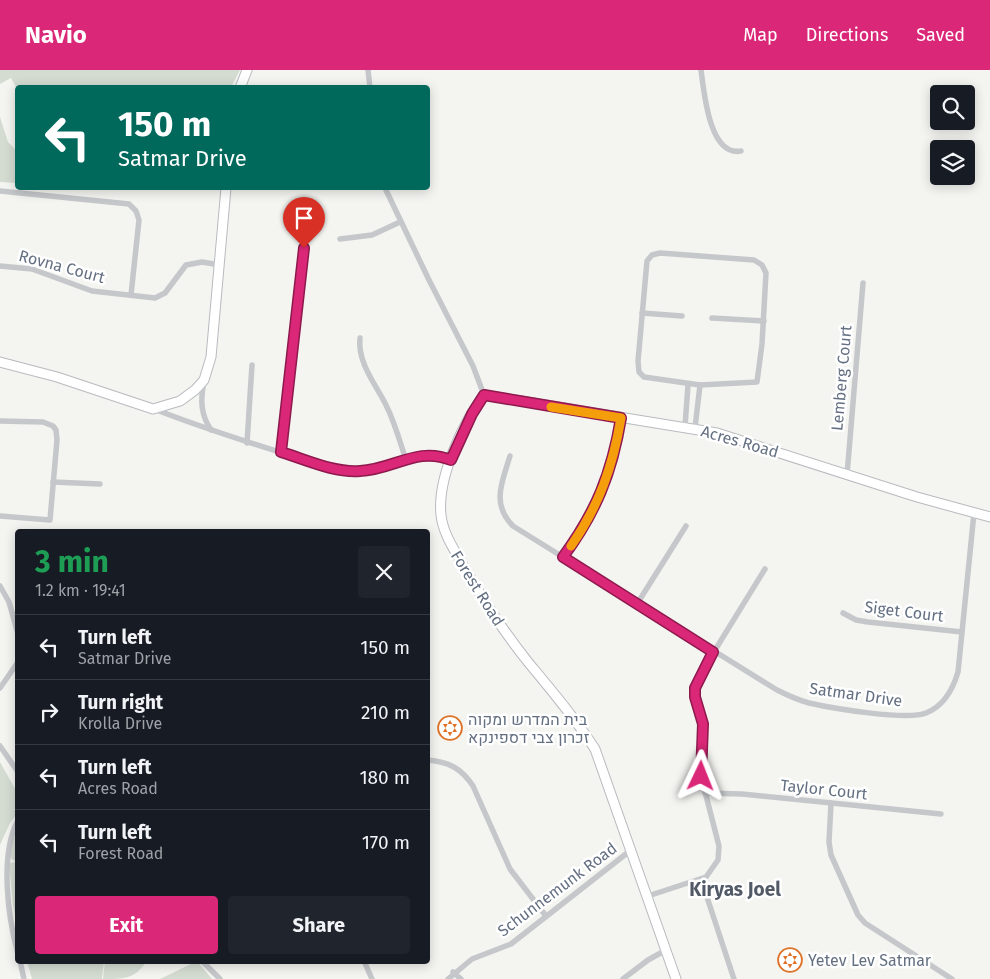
<!DOCTYPE html>
<meta charset="utf-8">
<style>
:root{--surface:#171b24;--page:#20242c;--text:#f1f3f6;--muted:#9ea1a6;--line:#363941;--accent:#db2777}
body{margin:0;font-family:"Fira Sans",Heebo,sans-serif;background:var(--page);color:var(--text);height:100vh;display:flex;flex-direction:column;font-size:19px;white-space:nowrap}
*{box-sizing:border-box;margin:0}
p{font-size:16px;color:var(--muted)}
.icon{flex:none;width:28px;height:28px;fill:none;stroke:currentColor;stroke-width:2;stroke-linecap:round;stroke-linejoin:round}
.map{position:relative;flex:1;overflow:hidden}
.side{position:absolute;left:15px;top:459px;width:415px;height:435px;display:flex;flex-direction:column;background:var(--surface);border-radius:5px;box-shadow:0 2px 12px #0003}
.side>*{flex:none}
.top-card{position:absolute;left:15px;top:15px;width:415px;height:105px;border-radius:5px;box-shadow:0 2px 12px #0003;background:#00695c;color:#fff;overflow:hidden}
.buttons{position:absolute;left:930px;top:15px;display:grid;gap:10px}
.buttons a{display:grid;place-items:center;width:45px;height:45px;border-radius:5px;background:var(--surface);box-shadow:0 2px 12px #0003;font-size:25px}
.pin{position:absolute;display:grid;place-items:center;width:42px;height:42px;color:#fff;margin:-51px -21px;border-radius:50% 50% 50% 0;rotate:-45deg;box-shadow:0 0 5px #0007}
.pin .icon{rotate:45deg}
.me{position:absolute;width:55px;margin:-28px;rotate:2deg;stroke-linejoin:round;filter:drop-shadow(0 0 4px #0008)}
.turn{display:flex;align-items:center;gap:18px;height:105px;padding:0 20px;font-size:22px}
.turn .icon{width:65px;height:65px;stroke-width:2.5}
.turn b{display:block;font-size:35px;line-height:42px}
.round{display:grid;place-items:center;flex:none;width:52px;height:52px;border-radius:5px;background:var(--page)}
.headline{display:flex;align-items:center;justify-content:space-between;height:85px;padding:0 20px}
h1{font-size:30px;font-weight:700;line-height:38px;color:#1e9e55}
.primary-button{display:flex;gap:10px;margin-top:auto;padding:10px 20px}
.primary-button a{flex:1;height:58px;border-radius:5px;background:var(--accent);color:#fff;font-size:20px;font-weight:700;line-height:58px;text-align:center}
.primary-button a+a{background:var(--page);color:var(--text)}
ul{padding:0;list-style:none}
li{display:flex;align-items:center;gap:15px;height:65px;padding:0 20px;border-top:1px solid var(--line)}
li div{flex:1}
li b{display:block;font-size:19px}
li em{font-style:normal}
header{display:flex;align-items:center;gap:30px;box-sizing:border-box;height:70px;padding:0 25px;background:var(--accent);color:#fff}
header strong{font-size:24px}
nav{display:flex;gap:28px;margin-inline-start:auto;font-size:18px}
.map>svg:first-child{display:block}
.green{fill:#d4dcd2}
.lines{fill:none;stroke-linecap:round;stroke-linejoin:round}
.secondary-casing{stroke:#b7babf;stroke-width:11}
.street{stroke:#c5c7cb;stroke-width:5.5}
.secondary{stroke:#fff;stroke-width:9}
.route-casing{stroke:#8e194d;stroke-width:12}
.route{stroke:#db2777;stroke-width:9}
.slow{stroke:#f59e0b;stroke-width:9}
.labels{text-anchor:middle;stroke-width:5;stroke-linejoin:round;paint-order:stroke}
.street-label{font-size:16px;fill:#647082;stroke:#fff}
.poi-label{font-size:16px;fill:#647082;stroke:#fff;text-anchor:start}
.quarter-label{font-size:19px;font-weight:bold;fill:#525a67;stroke:#fff}
</style>
<header>
<strong>Navio</strong>
<nav><a>Map</a><a>Directions</a><a>Saved</a></nav>
</header>
<div class="map">
<svg width="990" height="909" viewBox="0 0 990 909">
<rect width="100%" height="100%" fill="#f4f5f1"/>
<!-- green -->
<g class="green">
<path d="M 0,0 L 240,0 L 231,17 L 18,18 L 17,19 L 11,8 L 0,14 Z"/>
<path d="M 0,47 L 8,72 L 17,81 L 17,113 L 0,112 Z"/>
<path d="M 0,692 L 18,724 L 17,744 L 10,753 L 0,775 Z"/>
<path d="M 17,762 L 17,854 L 13,835 L 9,793 L 16,792 L 9,787 L 12,771 Z"/>
<path d="M 27,891 L 104,891 L 102,909 L 32,909 Z"/>
<path d="M 105,891 L 147,891 C 134,909 126,909 103,909 Z"/>
<path d="M 197,891 L 212,909 L 160,909 Z"/>
</g>
<g class="lines">
<!-- secondary casing -->
<g class="secondary-casing">
<g id="secondary">
<path d="M 240,18 L 247,0"/>
<path d="M 0,292 L 57,307 L 153,339 L 180,331 L 195,320 L 204,310 L 211,287 L 226,118"/>
<path d="M 676,909 L 595,679 C 575,648 552,621 528,592 C 504,562 483,530 464,497 C 455,481 443,464 441,445 C 437,409 462,354 484,325 L 717,363 L 917,427 L 990,447"/>
</g>
</g>
<!-- street -->
<g class="street">
<path d="M 368,0 L 370,18"/>
<path d="M 701,0 C 704,21 709,87 741,81"/>
<path d="M 385,118 L 429,210 L 473,296 L 484,325"/>
<path d="M 0,121 L 129,134 L 136,141 L 139,150 L 131,225"/>
<path d="M 340,169 L 372,165 L 400,152"/>
<path d="M 660,183 L 754,190 L 762,195 L 766,203 L 762,274 L 757,312 L 700,315 L 644,307 L 639,302 L 638,291 L 647,191 L 652,185 Z"/>
<path d="M 0,196 L 32,199 L 92,221 L 155,228 L 165,223 L 186,195 L 202,192 L 220,195"/>
<path d="M 642,243 L 682,246"/>
<path d="M 712,248 L 764,251"/>
<path d="M 360,268 C 357,292 376,315 386,335 C 395,353 400,372 406,390"/>
<path d="M 204,312 C 200,331 201,345 211,360"/>
<path d="M 154,339 C 200,357 247,372 295,387 C 313,392 332,400 350,402 C 386,404 416,376 451,390"/>
<path d="M 0,351 L 43,352 L 53,356 L 56,360 L 57,370 L 50,450 L 0,446"/>
<path d="M 685,356 L 688,315"/>
<path d="M 695,358 L 700,315"/>
<path d="M 247,373 L 252,295"/>
<path d="M 281,382 L 304,178"/>
<path d="M 510,386 C 502,412 491,434 513,456 L 777,620 C 787,625 798,630 809,633 C 831,638 907,651 926,643 C 944,636 953,619 958,602 L 974,443"/>
<path d="M 847,405 L 863,213"/>
<path d="M 53,412 L 100,414"/>
<path d="M 563,487 C 596,439 611,406 621,348"/>
<path d="M 0,516 L 9,532 L 18,564"/>
<path d="M 637,534 L 686,456"/>
<path d="M 843,543 L 856,550 L 868,552 L 962,562"/>
<path d="M 0,618 L 18,592"/>
<path d="M 0,676 L 18,702"/>
<path d="M 428,690 C 449,692 461,698 473,716 L 510,799 L 546,846"/>
<path d="M 705,723 L 742,724 L 941,744"/>
<path d="M 831,733 L 829,772 L 831,785 L 858,845 L 865,853 L 952,909"/>
<path d="M 18,750 C 0,784 7,844 18,884"/>
<path d="M 701,809 L 734,909"/>
<path d="M 648,826 L 706,807 L 718,790 L 719,776 L 701,706 L 703,654 L 695,627 L 695,618 L 704,598 L 765,499"/>
<path d="M 20,891 L 24,909"/>
<path d="M 202,891 L 220,909"/>
<path d="M 364,891 L 372,909"/>
<path d="M 453,902 L 461,909"/>
<path d="M 448,909 L 472,889 L 511,874 L 631,780"/>
<path d="M 623,909 L 648,890 L 666,880"/>
</g>
<!-- secondary -->
<use href="#secondary" class="secondary"/>
</g>
<g class="lines">
<!-- route casing -->
<g class="route-casing">
<path id="route" d="M 304,178 L 281,382 C 307,390 334,403 360,401 C 393,400 417,376 451,390 L 472,344 L 484,325 L 621,348 C 612,403 596,442 563,487 L 713,582 L 695,618 L 695,627 L 703,654 L 701,706"/>
</g>
<!-- route -->
<use href="#route" class="route"/>
<!-- slow -->
<path class="slow" d="M 551,337 L 621,348 C 613,396 599,436 571,476"/>
</g>
<!-- icons -->
<defs>
<g id="synagogue-ring" transform="scale(1.25)"><circle r="9.5" fill="#fff" stroke="#de7228" stroke-width="1.5"/><path d="M0-6.5L5.6 3.2H-5.6ZM0 6.5L5.6-3.2H-5.6Z" fill="#de7228"/></g>
</defs>
<g fill-rule="evenodd">
<use href="#synagogue-ring" x="450" y="658"/>
<use href="#synagogue-ring" x="790" y="890"/>
</g>
<g class="labels">
<!-- street labels -->
<g class="street-label">
<text transform="translate(62 196) rotate(15)" y="6">Rovna Court</text>
<text transform="translate(841 308) rotate(-85)" y="6">Lemberg Court</text>
<text transform="translate(740 371) rotate(16)" y="6">Acres Road</text>
<text transform="translate(478 518) rotate(58)" y="6">Forest Road</text>
<text transform="translate(904 541) rotate(7)" y="6">Siget Court</text>
<text transform="translate(856 624) rotate(8)" y="6">Satmar Drive</text>
<text transform="translate(824 719) rotate(6)" y="6">Taylor Court</text>
<text transform="translate(557 819) rotate(-37)" y="6">Schunnemunk Road</text>
</g>
<!-- poi labels -->
<g class="poi-label">
<text x="468" y="655">בית המדרש ומקוה<tspan x="468" dy="18">זכרון צבי דספינקא</tspan></text>
<text x="808" y="896">Yetev Lev Satmar</text>
</g>
<!-- quarter labels -->
<g class="quarter-label">
<text x="735" y="826">Kiryas Joel</text>
</g>
</g>
</svg>
<div class="buttons">
<a><svg class="icon" aria-label="search" viewBox="0 0 24 24"><circle cx="10" cy="10" r="6"/><path d="M15 15l6 6"/></svg></a>
<a><svg class="icon" aria-label="layers" viewBox="0 0 24 24"><path d="M12 4l9 5-9 5-9-5zM3 14l9 5 9-5"/></svg></a>
</div>
<div class="pin" style="left:304px;top:178px;background:#d93025"><svg class="icon" aria-label="arrive" viewBox="0 0 24 24"><path d="M6 21V4h12l-3 4 3 4H6"/></svg></div>
<svg class="me" style="left:701px;top:706px" viewBox="-20 -20 40 40"><path d="M0-17L14 15 0 8-14 15z" fill="#db2777" stroke="#fff" stroke-width="4"/></svg>
<div class="top-card">
<div class="turn"><svg class="icon" aria-label="left" viewBox="0 0 24 24"><path d="M17 20v-9H6M10 6l-5 5 5 5"/></svg><div><b>150 m</b>Satmar Drive</div></div>
</div>
<section class="side">
<div class="headline"><div><h1>3 min</h1><p>1.2 km · 19:41</p></div><a class="round"><svg class="icon" aria-label="close" viewBox="0 0 24 24"><path d="M6 6l12 12M18 6L6 18"/></svg></a></div>
<ul>
<li><svg class="icon" aria-label="left" viewBox="0 0 24 24"><path d="M17 20v-9H6M10 6l-5 5 5 5"/></svg><div><b>Turn left</b><p>Satmar Drive</p></div><em>150 m</em></li>
<li><svg class="icon" aria-label="right" viewBox="0 0 24 24"><path d="M7 20v-9h11M14 6l5 5-5 5"/></svg><div><b>Turn right</b><p>Krolla Drive</p></div><em>210 m</em></li>
<li><svg class="icon" aria-label="left" viewBox="0 0 24 24"><path d="M17 20v-9H6M10 6l-5 5 5 5"/></svg><div><b>Turn left</b><p>Acres Road</p></div><em>180 m</em></li>
<li><svg class="icon" aria-label="left" viewBox="0 0 24 24"><path d="M17 20v-9H6M10 6l-5 5 5 5"/></svg><div><b>Turn left</b><p>Forest Road</p></div><em>170 m</em></li>
</ul>
<div class="primary-button"><a>Exit</a><a>Share</a></div>
</section>
</div>
